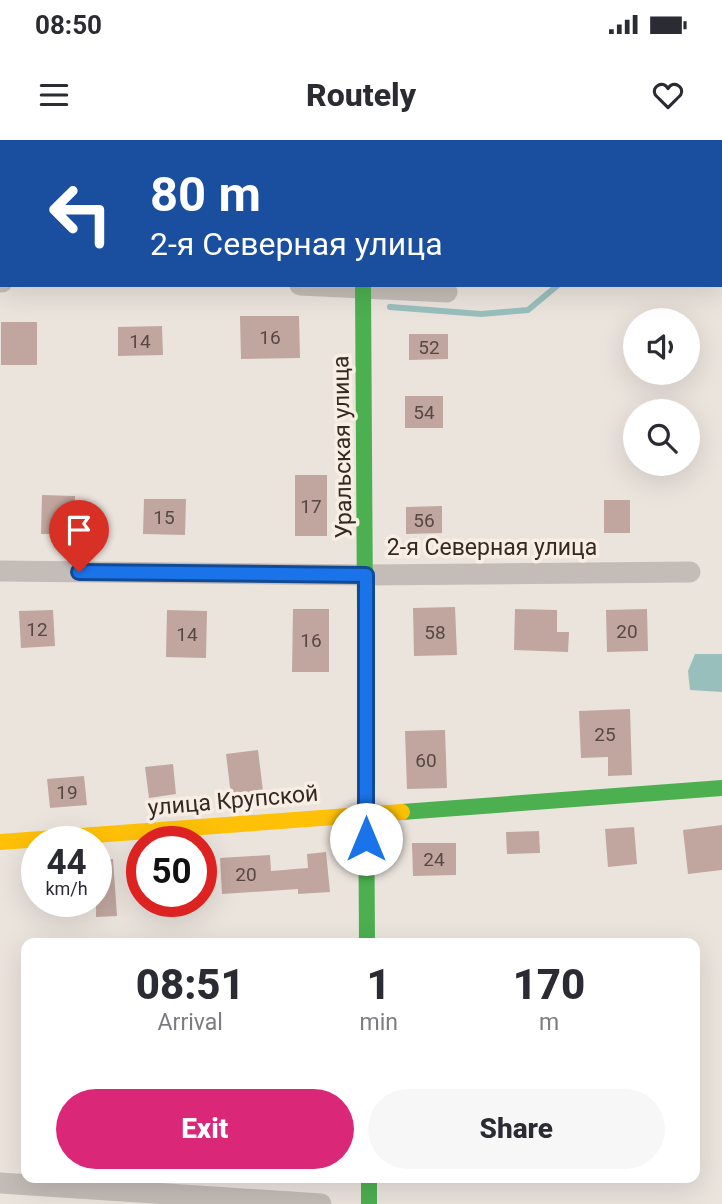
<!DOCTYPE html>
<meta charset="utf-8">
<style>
:root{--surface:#fff;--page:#f7f7f7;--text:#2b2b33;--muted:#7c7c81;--accent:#db2777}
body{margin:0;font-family:Roboto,sans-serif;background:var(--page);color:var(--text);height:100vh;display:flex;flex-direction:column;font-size:26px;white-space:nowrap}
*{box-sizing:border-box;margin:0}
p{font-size:23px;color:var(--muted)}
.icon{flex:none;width:38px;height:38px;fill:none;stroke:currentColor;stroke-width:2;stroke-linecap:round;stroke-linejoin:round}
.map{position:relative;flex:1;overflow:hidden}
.sheet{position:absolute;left:21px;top:798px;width:679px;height:245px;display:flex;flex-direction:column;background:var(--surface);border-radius:14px;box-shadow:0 7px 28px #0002}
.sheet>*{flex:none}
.hud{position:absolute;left:0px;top:0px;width:723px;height:147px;box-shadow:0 7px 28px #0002;background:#1a4fa0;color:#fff;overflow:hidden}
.tools{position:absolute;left:623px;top:168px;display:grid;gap:14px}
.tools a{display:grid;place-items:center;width:77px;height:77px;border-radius:50%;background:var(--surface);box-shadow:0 7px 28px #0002;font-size:35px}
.speed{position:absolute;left:21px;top:686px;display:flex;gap:14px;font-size:35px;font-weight:700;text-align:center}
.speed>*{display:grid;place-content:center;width:91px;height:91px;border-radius:50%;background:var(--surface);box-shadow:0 7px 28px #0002;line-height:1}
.speed small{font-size:18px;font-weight:400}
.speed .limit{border:10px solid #d22;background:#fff;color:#111}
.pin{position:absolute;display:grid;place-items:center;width:60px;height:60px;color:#fff;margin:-72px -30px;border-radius:50% 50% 50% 0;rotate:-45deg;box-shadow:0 0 7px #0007}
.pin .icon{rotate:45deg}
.me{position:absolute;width:77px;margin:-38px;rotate:0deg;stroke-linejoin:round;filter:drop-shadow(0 0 5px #0008)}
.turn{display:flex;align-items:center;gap:24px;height:147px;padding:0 35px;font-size:32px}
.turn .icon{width:91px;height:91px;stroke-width:2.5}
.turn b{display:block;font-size:49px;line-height:60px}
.eta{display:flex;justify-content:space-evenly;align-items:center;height:119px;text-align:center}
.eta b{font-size:42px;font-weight:800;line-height:49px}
.action{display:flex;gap:14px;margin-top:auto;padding:14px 35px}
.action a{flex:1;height:80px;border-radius:42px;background:var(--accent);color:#fff;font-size:28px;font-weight:800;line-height:80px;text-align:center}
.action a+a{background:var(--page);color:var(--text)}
.status{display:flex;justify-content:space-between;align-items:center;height:49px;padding:0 35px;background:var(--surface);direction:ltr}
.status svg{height:19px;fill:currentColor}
header{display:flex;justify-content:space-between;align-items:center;height:91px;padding:0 35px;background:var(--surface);font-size:32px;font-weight:800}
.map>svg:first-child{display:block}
.water{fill:#99bfbd}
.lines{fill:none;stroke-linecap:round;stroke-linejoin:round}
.stream{stroke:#99bfbd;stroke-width:6}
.building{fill:#c0a69e}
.street{stroke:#c4bcb6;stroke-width:21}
.fast{stroke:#4caf50;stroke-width:16}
.slow{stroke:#ffc107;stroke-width:16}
.route-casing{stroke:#114b97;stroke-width:18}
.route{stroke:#1a73e8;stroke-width:12}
.labels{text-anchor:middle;stroke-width:7;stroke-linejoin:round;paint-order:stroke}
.number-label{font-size:19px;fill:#574843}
.street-label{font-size:23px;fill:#342925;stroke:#f9eee3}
</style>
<div class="status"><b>08:50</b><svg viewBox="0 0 49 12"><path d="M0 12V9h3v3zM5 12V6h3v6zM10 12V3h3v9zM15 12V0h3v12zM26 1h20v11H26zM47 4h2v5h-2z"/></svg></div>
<header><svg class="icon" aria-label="menu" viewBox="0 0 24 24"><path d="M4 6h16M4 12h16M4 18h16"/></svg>Routely<svg class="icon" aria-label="heart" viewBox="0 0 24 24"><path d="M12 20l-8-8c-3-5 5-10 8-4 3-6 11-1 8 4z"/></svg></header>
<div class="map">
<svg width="722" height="1064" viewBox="0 0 722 1064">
<rect width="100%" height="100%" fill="#ebe4dd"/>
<!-- water -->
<path class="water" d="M 695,514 L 722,514 L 722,552 L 690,550 L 688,531 Z"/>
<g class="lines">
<!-- stream -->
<g class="stream">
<path d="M 676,2 L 676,0"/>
<path d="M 721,34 L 722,34"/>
<path d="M 390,167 L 481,174 L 528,170 L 558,145"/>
</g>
</g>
<!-- building -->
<g class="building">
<path d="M 240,176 L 299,176 L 300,218 L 241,219 Z"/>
<rect x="1" y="182" width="36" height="43"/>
<path d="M 162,186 L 163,215 L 118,216 L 118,187 Z"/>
<path d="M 409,194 L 448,194 L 448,219 L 409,220 Z"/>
<rect x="405" y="256" width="38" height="32"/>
<rect x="295" y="335" width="32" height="61"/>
<path d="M 42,355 L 75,356 L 74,394 L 41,394 Z"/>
<path d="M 144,359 L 186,359 L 185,395 L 143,394 Z"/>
<rect x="604" y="360" width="26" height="33"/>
<path d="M 442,366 L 442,393 L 406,394 L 406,367 Z"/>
<path d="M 455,467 L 457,515 L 414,516 L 413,468 Z"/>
<path d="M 293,469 L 329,469 L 329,532 L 292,532 Z"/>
<path d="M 515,469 L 557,470 L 557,492 L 569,492 L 568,512 L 514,510 Z"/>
<path d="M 647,469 L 648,511 L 607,512 L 606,470 Z"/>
<path d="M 53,470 L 55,506 L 21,508 L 19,471 Z"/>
<path d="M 167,470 L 207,471 L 206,518 L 166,517 Z"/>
<path d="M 630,569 L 632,635 L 608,636 L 608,617 L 581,618 L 579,571 Z"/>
<path d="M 445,590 L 447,648 L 407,649 L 405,591 Z"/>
<path d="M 258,610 L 263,651 L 231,655 L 226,614 Z"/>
<path d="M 173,624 L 176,654 L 149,658 L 145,627 Z"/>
<path d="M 84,636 L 87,665 L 50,668 L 47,639 Z"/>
<path d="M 722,685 L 722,730 L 688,734 L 683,690 Z"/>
<path d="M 634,687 L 637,724 L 608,727 L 605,689 Z"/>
<path d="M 539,691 L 540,713 L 507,714 L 506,692 Z"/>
<path d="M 412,703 L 456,703 L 456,735 L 413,736 Z"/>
<path d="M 326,712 L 330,752 L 298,754 L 298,749 L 222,754 L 220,718 L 270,715 L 271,731 L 308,728 L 307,714 Z"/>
<path d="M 113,719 L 117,776 L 96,777 L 96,720 Z"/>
</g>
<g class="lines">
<!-- street -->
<g class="street">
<path d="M 0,142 L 2,142"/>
<path d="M 300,145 L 447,152"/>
<path d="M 0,431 L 366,435 L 690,432"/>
<path d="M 0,1043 L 321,1064"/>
</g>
<!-- fast -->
<g class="fast">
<path d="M 363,145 L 367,803"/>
<path d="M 402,672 L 722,648"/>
<path d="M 369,1038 L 369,1064"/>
</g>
<!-- slow -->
<g class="slow">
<path d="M 361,0 L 361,2"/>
<path d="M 0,702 L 402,672"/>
</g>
</g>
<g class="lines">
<!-- route casing -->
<g class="route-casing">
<path id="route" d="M 79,432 L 366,435 L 366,699"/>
</g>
<!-- route -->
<use href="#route" class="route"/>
</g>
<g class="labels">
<!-- number labels -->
<g class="number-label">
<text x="270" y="204">16</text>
<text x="140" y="208">14</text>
<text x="429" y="214">52</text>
<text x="424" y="279">54</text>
<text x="311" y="373">17</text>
<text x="164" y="384">15</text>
<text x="424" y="387">56</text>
<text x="37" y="496">12</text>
<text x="627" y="498">20</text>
<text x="435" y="499">58</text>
<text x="187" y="501">14</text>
<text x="311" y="507">16</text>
<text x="605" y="601">25</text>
<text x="426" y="627">60</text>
<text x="67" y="659">19</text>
<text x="434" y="726">24</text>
<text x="246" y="741">20</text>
</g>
<!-- street labels -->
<g class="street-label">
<text transform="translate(342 307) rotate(-91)" y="8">Уральская улица</text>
<text x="492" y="415">2-я Северная улица</text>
<text transform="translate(233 660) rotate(-5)" y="8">улица Крупской</text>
</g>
</g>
</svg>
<div class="tools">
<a><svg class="icon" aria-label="sound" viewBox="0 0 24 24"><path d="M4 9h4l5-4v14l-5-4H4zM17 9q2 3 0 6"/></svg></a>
<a><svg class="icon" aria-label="search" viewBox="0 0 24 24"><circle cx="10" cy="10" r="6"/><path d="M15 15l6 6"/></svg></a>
</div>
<div class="speed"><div>44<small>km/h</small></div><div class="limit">50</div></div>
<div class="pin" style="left:79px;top:432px;background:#d93025"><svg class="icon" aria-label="arrive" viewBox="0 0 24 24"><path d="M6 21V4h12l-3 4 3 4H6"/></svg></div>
<svg class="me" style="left:366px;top:699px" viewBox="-20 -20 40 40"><circle r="19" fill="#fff"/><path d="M0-13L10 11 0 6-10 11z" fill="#1a73e8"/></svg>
<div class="hud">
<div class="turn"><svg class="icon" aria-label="left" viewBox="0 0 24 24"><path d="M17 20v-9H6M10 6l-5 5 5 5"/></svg><div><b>80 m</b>2-я Северная улица</div></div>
</div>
<section class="sheet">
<div class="eta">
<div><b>08:51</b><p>Arrival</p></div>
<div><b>1</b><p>min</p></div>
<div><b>170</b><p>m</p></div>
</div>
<div class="action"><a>Exit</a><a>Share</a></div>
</section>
</div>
